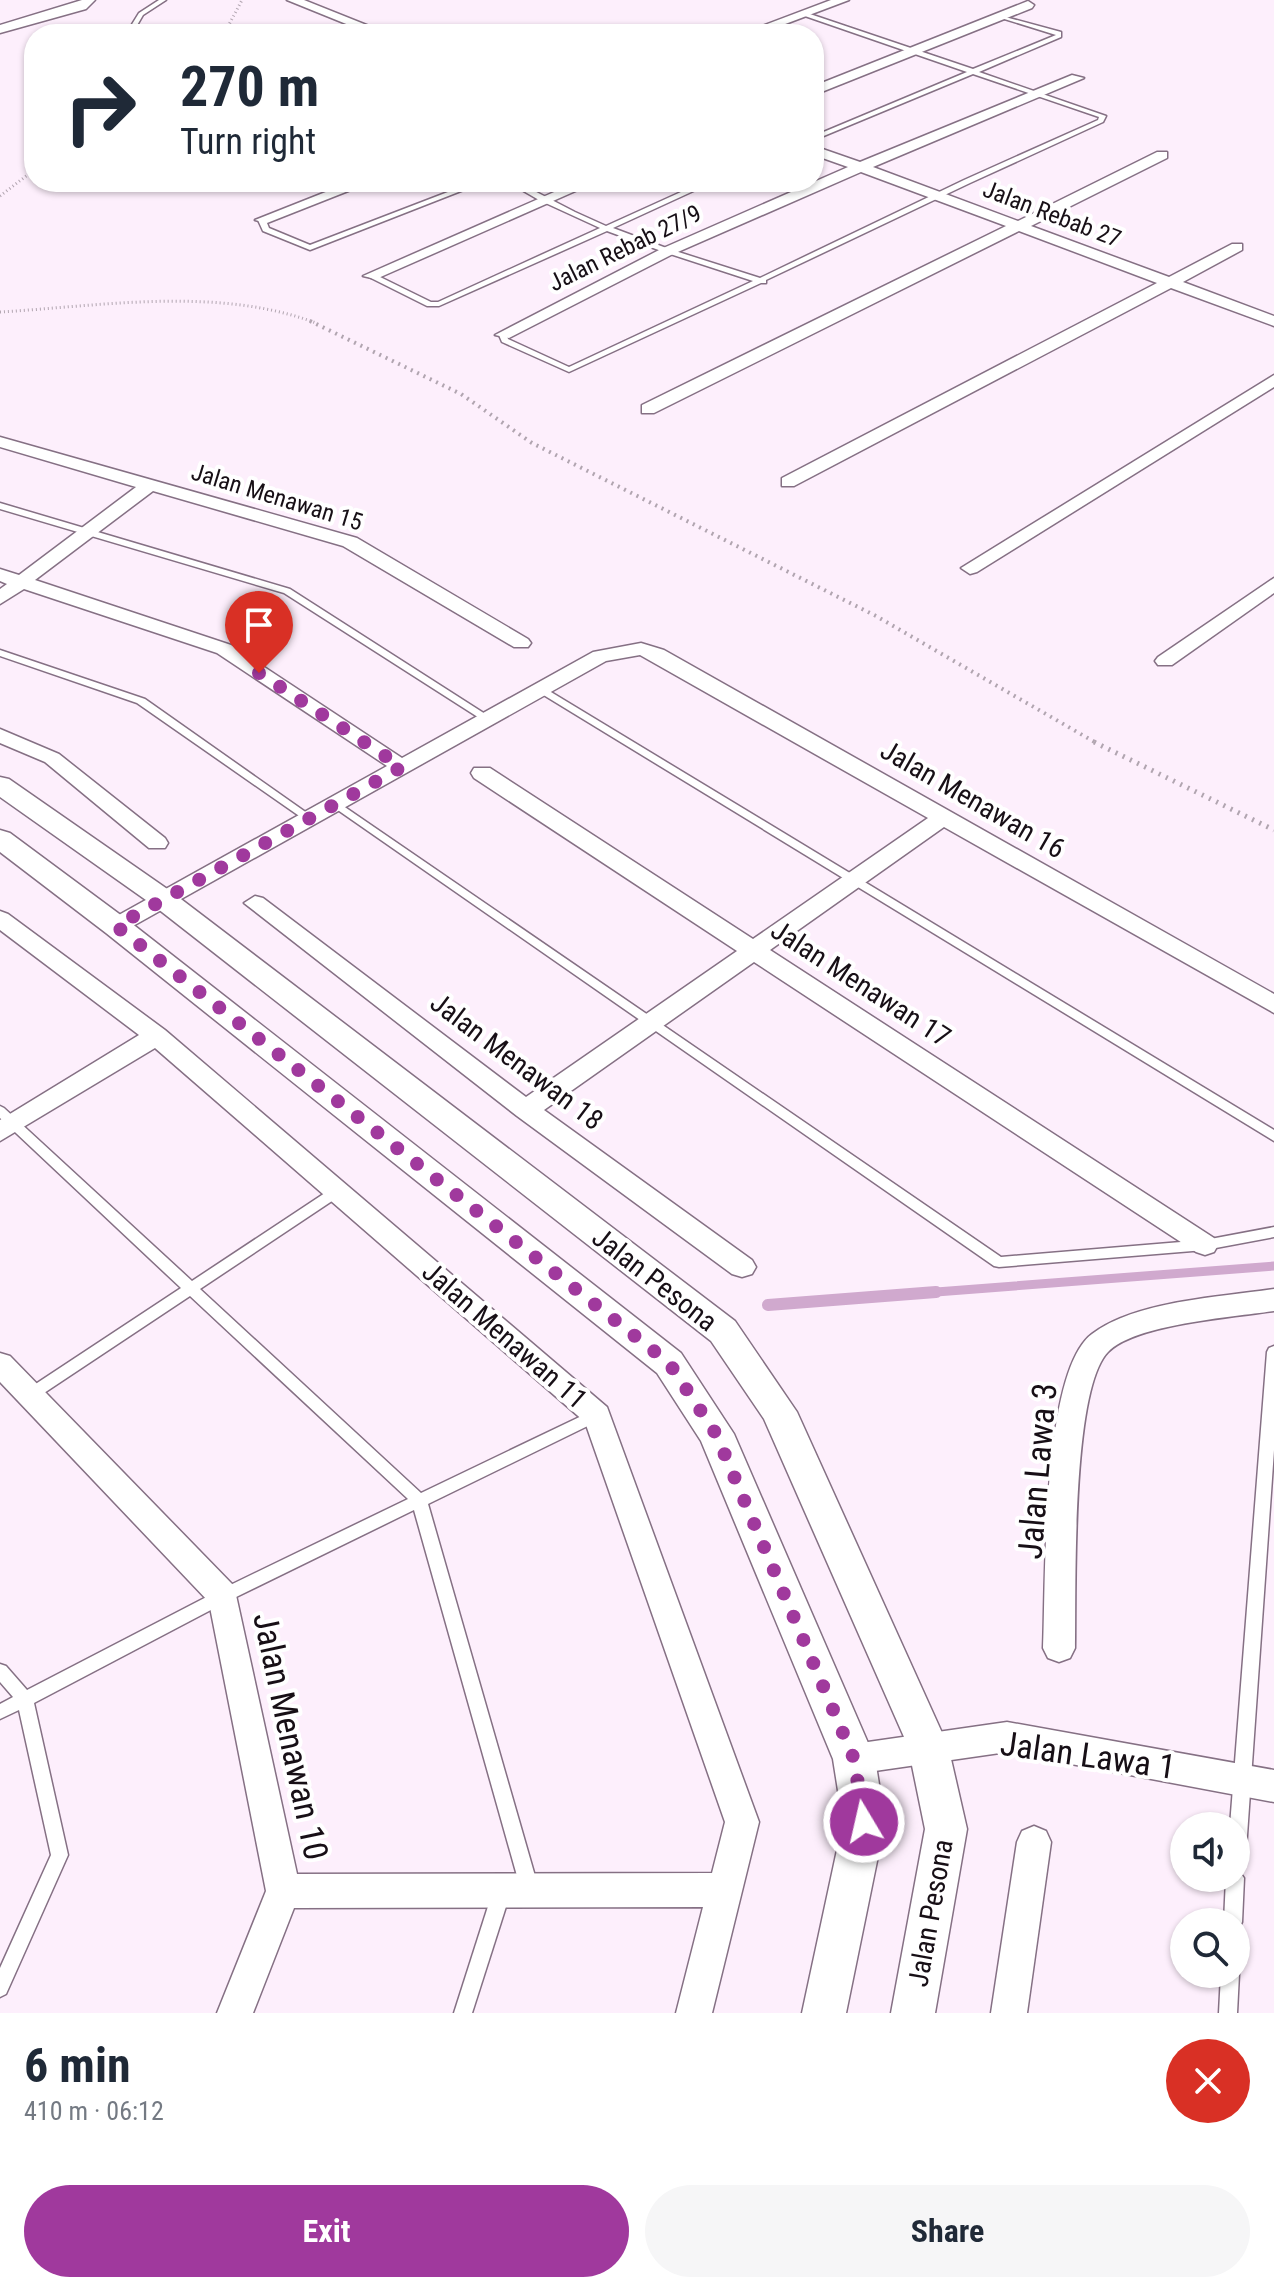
<!DOCTYPE html>
<meta charset="utf-8">
<style>
:root{--surface:#fff;--page:#f6f6f7;--text:#1f2937;--muted:#747a83;--accent:#a0399d}
body{margin:0;font-family:"Roboto Condensed",sans-serif;background:var(--page);color:var(--text);height:100vh;display:flex;flex-direction:column;font-size:30px;white-space:nowrap}
*{box-sizing:border-box;margin:0}
p{font-size:26px;color:var(--muted)}
.icon{flex:none;width:44px;height:44px;fill:none;stroke:currentColor;stroke-width:2;stroke-linecap:round;stroke-linejoin:round}
.map{position:relative;height:2013px;overflow:hidden}
.panel{display:flex;flex-direction:column;background:var(--surface);flex:1}
.panel>*{flex:none}
.banner{position:absolute;left:24px;top:24px;width:800px;height:168px;border-radius:32px;box-shadow:0 2px 6px #0004;background:#fff;color:var(--text);overflow:hidden}
.buttons{position:absolute;left:1170px;top:1812px;display:grid;gap:16px}
.buttons a{display:grid;place-items:center;width:80px;height:80px;border-radius:50%;background:var(--surface);box-shadow:0 2px 6px #0004;font-size:40px}
.pin{position:absolute;display:grid;place-items:center;width:68px;height:68px;color:#fff;margin:-82px -34px;border-radius:50% 50% 50% 0;rotate:-45deg;box-shadow:0 0 8px #0007}
.pin .icon{rotate:45deg}
.me{position:absolute;width:88px;margin:-44px;rotate:351deg;stroke-linejoin:round;filter:drop-shadow(0 0 6px #0008)}
.turn{display:flex;align-items:center;gap:28px;height:168px;padding:0 24px;font-size:36px}
.turn .icon{width:104px;height:104px;stroke-width:2.5}
.turn b{display:block;font-size:56px;line-height:68px}
.round{display:grid;place-items:center;flex:none;width:84px;height:84px;border-radius:42px;background:var(--page)}
.summary{display:flex;align-items:center;justify-content:space-between;height:136px;padding:0 24px}
h1{font-size:48px;font-weight:700;line-height:60px}
.primary-button{display:flex;gap:16px;margin-top:auto;padding:16px 24px}
.primary-button a{flex:1;height:92px;border-radius:48px;background:var(--accent);color:#fff;font-size:32px;font-weight:700;line-height:92px;text-align:center}
.primary-button a+a{background:var(--page);color:var(--text)}
.map>svg:first-child{display:block}
.lines{fill:none;stroke-linecap:round;stroke-linejoin:round}
.stream-far1{stroke:#d0a9ce;stroke-width:9}
.stream{stroke:#d0a9ce;stroke-width:12}
.service-casing{stroke:#857084;stroke-width:3}
.minor-casing{stroke:#857084;stroke-width:3}
.tertiary-casing{stroke:#857084;stroke-width:3}
.path-far2{stroke:#b1a5b0;stroke-width:3;stroke-dasharray:1 3;stroke-linecap:butt}
.path-far1{stroke:#b1a5b0;stroke-width:4;stroke-dasharray:2 5;stroke-linecap:butt}
.path{stroke:#b1a5b0;stroke-width:5;stroke-dasharray:2 6;stroke-linecap:butt}
.service{fill:#fff;fill-rule:evenodd}
.minor{fill:#fff;fill-rule:evenodd}
.tertiary{fill:#fff;fill-rule:evenodd}
.route{stroke:#a0399d;stroke-width:14;stroke-dasharray:0 25.2}
.labels{text-anchor:middle;stroke-width:8;stroke-linejoin:round;paint-order:stroke}
.far-street-label{font-size:24px;fill:#170f16;stroke:#fff}
.street-label{font-size:28px;fill:#170f16;stroke:#fff}
.near-street-label{font-size:34px;fill:#170f16;stroke:#fff}
</style>
<div class="map">
<svg width="1274" height="2013" viewBox="0 0 1274 2013">
<rect width="100%" height="100%" fill="#fdeffc"/>
<g class="lines">
<!-- stream-far1 -->
<path class="stream-far1" d="M 910,1294 L 1274,1266"/>
<!-- stream -->
<path class="stream" d="M 768,1305 L 936,1292"/>
<!-- service casing -->
<g class="service-casing">
<g id="service">
<path d="M 159,0 L 166,0 L 143,15 L 132,34 L 126,34 L 139,13 Z"/>
<path d="M 804,12 L 973,69 L 1056,35 L 998,17 L 998,15 L 1061,32 L 1061,37 L 979,72 L 1106,116 L 1103,122 L 970,183 L 766,280 L 766,283 L 761,283 L 569,372 L 502,342 L 499,335 L 506,333 L 508,339 L 569,367 L 753,281 L 664,252 L 607,231 L 439,306 L 427,306 L 367,276 L 374,274 L 431,302 L 438,302 L 600,228 L 539,200 L 508,182 L 517,182 L 575,212 L 606,226 L 703,182 L 713,182 L 613,228 L 669,249 L 760,278 L 964,180 L 1098,120 L 1099,117 L 973,74 L 814,140 L 814,136 L 967,72 L 802,15 Z"/>
<path d="M 474,182 L 484,182 L 310,250 L 263,231 L 258,220 L 265,218 L 269,228 L 310,245 Z"/>
<path d="M 0,503 L 290,589 L 493,719 L 488,722 L 484,721 L 284,593 L 0,509 Z"/>
<path d="M 0,650 L 145,699 L 314,818 L 313,820 L 305,820 L 137,703 L 0,656 Z"/>
<path d="M 541,686 L 1274,1130 L 1274,1141 L 537,691 L 537,687 Z"/>
<path d="M 336,801 L 1001,1257 L 1205,1240 L 1274,1227 L 1274,1237 L 1205,1250 L 999,1267 L 994,1266 L 332,806 L 331,804 L 332,802 Z"/>
<path d="M 0,1106 L 4,1108 L 192,1281 L 331,1189 L 341,1189 L 343,1192 L 341,1195 L 200,1289 L 421,1493 L 592,1411 L 597,1409 L 602,1411 L 604,1415 L 602,1419 L 428,1504 L 539,1890 L 536,1896 L 530,1898 L 524,1896 L 521,1890 L 414,1510 L 228,1601 L 34,1703 L 68,1855 L 6,1994 L 0,1997 L 0,1968 L 51,1855 L 19,1710 L 0,1719 L 0,1704 L 13,1697 L 0,1682 L 0,1664 L 6,1666 L 27,1690 L 218,1591 L 408,1499 L 190,1296 L 35,1399 L 30,1401 L 25,1399 L 23,1395 L 25,1391 L 181,1288 L 0,1118 Z"/>
<path d="M 1274,1346 L 1274,1450 L 1245,1864 L 1242,1870 L 1239,1871 L 1244,1878 L 1242,1922 L 1239,1928 L 1236,1929 L 1236,1922 L 1224,1922 L 1226,1878 L 1236,1878 L 1236,1826 L 1230,1826 L 1267,1352 L 1269,1348 Z"/>
<path d="M 501,1886 L 507,1888 L 510,1894 L 472,2013 L 454,2013 L 492,1894 L 495,1888 Z"/>
<path d="M 1236,1968 L 1239,1974 L 1237,2013 L 1219,2013 L 1221,1974 L 1236,1974 Z"/>
</g>
</g>
<!-- minor casing -->
<g class="minor-casing">
<g id="minor">
<path d="M 82,0 L 95,0 L 86,9 L 0,33 L 0,25 Z"/>
<path d="M 287,0 L 304,0 L 389,34 L 371,34 Z"/>
<path d="M 831,0 L 849,0 L 759,34 L 741,34 Z"/>
<path d="M 1028,1 L 1034,5 L 1032,8 L 814,95 L 814,86 Z"/>
<path d="M 1072,75 L 1084,78 L 873,167 L 1018,221 L 1157,152 L 1167,152 L 1167,158 L 1031,226 L 1169,277 L 1232,244 L 1242,244 L 1242,250 L 1183,282 L 1274,316 L 1274,326 L 1171,288 L 794,486 L 782,486 L 782,478 L 1157,283 L 1019,231 L 654,413 L 642,413 L 642,405 L 1006,226 L 861,172 L 671,255 L 509,338 L 495,335 L 661,249 L 848,167 L 814,155 L 814,146 L 860,162 Z"/>
<path d="M 351,182 L 371,182 L 267,223 L 255,220 Z"/>
<path d="M 577,182 L 596,182 L 376,279 L 363,276 Z"/>
<path d="M 1274,375 L 1274,387 L 977,572 L 970,574 L 961,568 Z"/>
<path d="M 0,437 L 357,538 L 528,639 L 531,643 L 528,647 L 514,647 L 343,546 L 153,491 L 35,580 L 231,645 L 402,758 L 593,652 L 641,643 L 664,650 L 1274,994 L 1274,1013 L 944,827 L 770,950 L 1214,1238 L 1218,1245 L 1214,1252 L 1205,1255 L 1196,1252 L 754,962 L 544,1110 L 752,1260 L 756,1267 L 752,1274 L 742,1277 L 732,1274 L 517,1116 L 244,903 L 255,896 L 263,898 L 526,1097 L 737,951 L 474,778 L 471,773 L 474,768 L 490,768 L 753,939 L 928,818 L 640,655 L 606,661 L 124,931 L 108,931 L 104,926 L 108,921 L 387,766 L 217,653 L 24,589 L 0,604 L 0,589 L 7,584 L 0,581 L 0,569 L 19,575 L 136,487 L 0,447 Z"/>
<path d="M 1274,578 L 1274,593 L 1172,665 L 1158,665 L 1155,661 L 1158,657 Z"/>
<path d="M 0,729 L 59,754 L 165,838 L 168,843 L 165,848 L 149,848 L 45,762 L 0,743 Z"/>
<path d="M 0,911 L 8,914 L 165,1030 L 607,1407 L 759,1822 L 712,2013 L 676,2013 L 703,1907 L 294,1908 L 253,2013 L 217,2013 L 266,1891 L 209,1602 L 0,1382 L 0,1353 L 10,1356 L 234,1586 L 297,1874 L 712,1873 L 725,1822 L 585,1422 L 155,1048 L 0,1141 L 0,1120 L 139,1035 L 0,930 Z"/>
<path d="M 1274,1289 L 1274,1311 C 1235,1317 1135,1324 1108,1352 C 1071,1390 1076,1590 1075,1648 L 1070,1658 L 1059,1662 L 1048,1658 L 1043,1648 C 1046,1584 1041,1372 1092,1334 C 1135,1301 1221,1297 1274,1289 Z"/>
<path d="M 1007,1722 L 1274,1770 L 1274,1802 L 1007,1752 L 854,1774 L 842,1770 L 838,1759 L 842,1748 L 854,1744 Z"/>
<path d="M 1034,1826 L 1046,1831 L 1051,1842 L 1027,2013 L 991,2013 L 1017,1842 L 1022,1831 Z"/>
</g>
</g>
<!-- tertiary casing -->
<g class="tertiary-casing">
<g id="tertiary">
<path d="M 0,777 L 9,779 L 173,893 L 735,1321 L 797,1412 L 948,1746 L 967,1829 L 935,2013 L 891,2013 L 925,1829 L 908,1746 L 764,1419 L 711,1341 L 153,905 L 0,797 Z"/>
<path d="M 0,830 L 10,833 L 126,919 L 681,1353 L 734,1434 L 875,1759 L 885,1822 L 846,2013 L 802,2013 L 843,1822 L 833,1759 L 701,1441 L 657,1373 L 106,933 L 0,852 Z"/>
</g>
</g>
<!-- path-far2 -->
<g class="path-far2">
<path d="M 224,34 L 242,0"/>
<path d="M 0,196 L 34,170"/>
<path d="M 0,312 C 102,306 218,286 316,323"/>
</g>
<!-- path-far1 -->
<path class="path-far1" d="M 310,321 L 461,394 L 532,443 L 876,616 L 1098,744"/>
<!-- path -->
<path class="path" d="M 1094,742 L 1274,830"/>
<!-- service -->
<use href="#service" class="service"/>
<!-- minor -->
<use href="#minor" class="minor"/>
<!-- tertiary -->
<use href="#tertiary" class="tertiary"/>
</g>
<g class="lines">
<!-- route -->
<path class="route" d="M 259,673 L 402,767 L 116,926 L 669,1363 L 716,1434 L 854,1759 L 864,1822"/>
</g>
<g class="labels">
<!-- far-street labels -->
<g class="far-street-label">
<text transform="translate(1052 214) rotate(21)" y="8">Jalan Rebab 27</text>
<text transform="translate(625 248) rotate(-26)" y="8">Jalan Rebab 27/9</text>
<text transform="translate(277 497) rotate(17)" y="8">Jalan Menawan 15</text>
</g>
<!-- street labels -->
<g class="street-label">
<text transform="translate(973 799) rotate(30)" y="10">Jalan Menawan 16</text>
<text transform="translate(861 983) rotate(33)" y="10">Jalan Menawan 17</text>
<text transform="translate(517 1061) rotate(37)" y="10">Jalan Menawan 18</text>
<text transform="translate(655 1279) rotate(38)" y="10">Jalan Pesona</text>
<text transform="translate(505 1335) rotate(41)" y="10">Jalan Menawan 11</text>
<text transform="translate(930 1913) rotate(-80)" y="10">Jalan Pesona</text>
</g>
<!-- near-street labels -->
<g class="near-street-label">
<text transform="translate(1037 1471) rotate(-85)" y="12">Jalan Lawa 3</text>
<text transform="translate(291 1736) rotate(78)" y="12">Jalan Menawan 10</text>
<text transform="translate(1088 1755) rotate(8)" y="12">Jalan Lawa 1</text>
</g>
</g>
</svg>
<div class="buttons">
<a><svg class="icon" aria-label="sound" viewBox="0 0 24 24"><path d="M4 9h4l5-4v14l-5-4H4zM17 9q2 3 0 6"/></svg></a>
<a><svg class="icon" aria-label="search" viewBox="0 0 24 24"><circle cx="10" cy="10" r="6"/><path d="M15 15l6 6"/></svg></a>
</div>
<div class="pin" style="left:259px;top:673px;background:#d93025"><svg class="icon" aria-label="arrive" viewBox="0 0 24 24"><path d="M6 21V4h12l-3 4 3 4H6"/></svg></div>
<svg class="me" style="left:864px;top:1822px" viewBox="-20 -20 40 40"><circle r="17" fill="#a0399d" stroke="#fff" stroke-width="3"/><path d="M0-11L8 9 0 5-8 9z" fill="#fff"/></svg>
<div class="banner">
<div class="turn"><svg class="icon" aria-label="right" viewBox="0 0 24 24"><path d="M7 20v-9h11M14 6l5 5-5 5"/></svg><div><b>270 m</b>Turn right</div></div>
</div>
</div>
<section class="panel">
<div class="summary"><div><h1>6 min</h1><p>410 m · 06:12</p></div><a class="round" style="background:#d93025;color:#fff"><svg class="icon" aria-label="close" viewBox="0 0 24 24"><path d="M6 6l12 12M18 6L6 18"/></svg></a></div>
<div class="primary-button"><a>Exit</a><a>Share</a></div>
</section>
